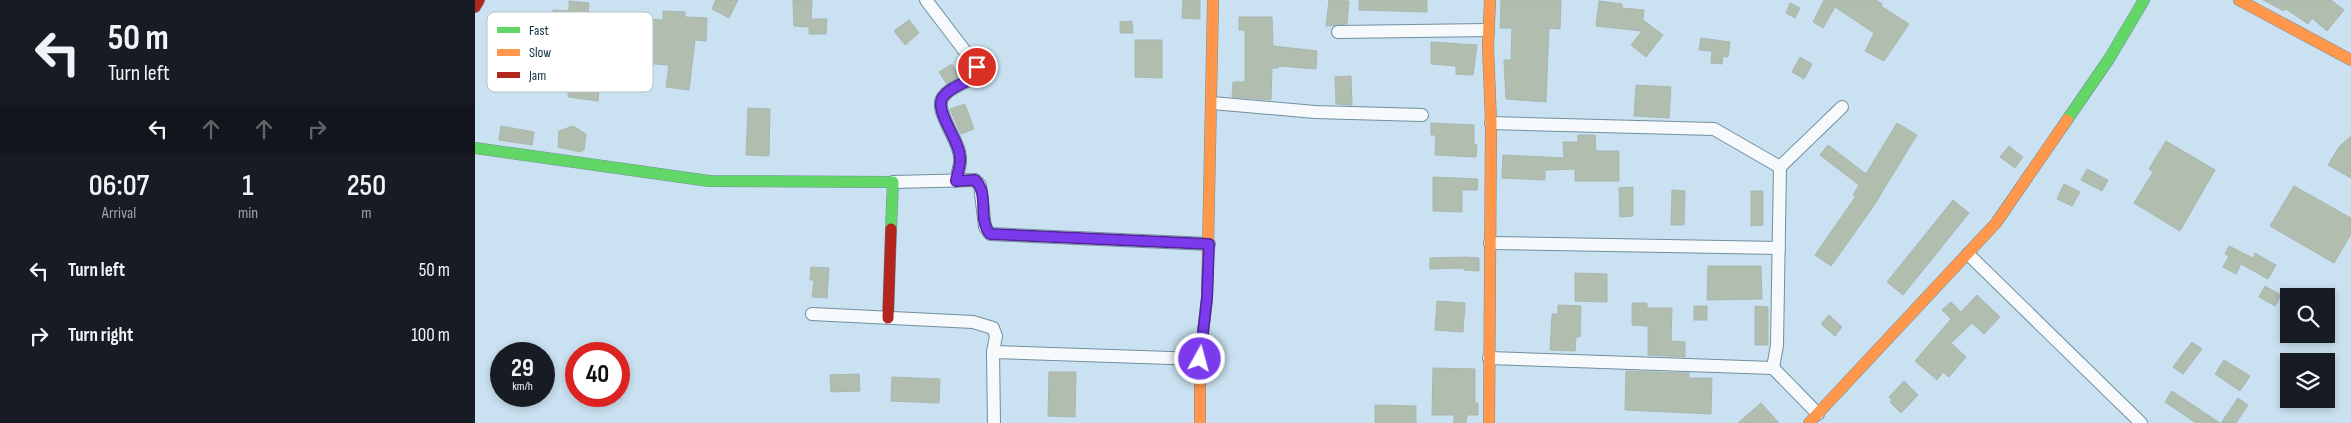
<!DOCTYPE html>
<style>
:root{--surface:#171b24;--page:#20242c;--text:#f1f3f6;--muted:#9ea1a6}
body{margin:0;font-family:"Sofia Sans Condensed",sans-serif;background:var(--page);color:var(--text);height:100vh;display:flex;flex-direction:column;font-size:19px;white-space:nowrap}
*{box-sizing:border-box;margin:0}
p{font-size:16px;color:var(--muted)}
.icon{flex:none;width:28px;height:28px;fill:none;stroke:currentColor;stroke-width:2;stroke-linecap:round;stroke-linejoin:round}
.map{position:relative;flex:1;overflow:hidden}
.details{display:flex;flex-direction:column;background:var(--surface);width:475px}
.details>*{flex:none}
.guide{background:#171b24;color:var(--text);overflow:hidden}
.fabs{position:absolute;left:1805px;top:288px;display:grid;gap:10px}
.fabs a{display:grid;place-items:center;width:55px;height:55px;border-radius:0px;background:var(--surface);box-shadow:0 2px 8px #0003;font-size:25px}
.speed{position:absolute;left:15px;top:342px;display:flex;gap:10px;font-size:25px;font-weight:700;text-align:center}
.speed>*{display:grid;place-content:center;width:65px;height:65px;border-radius:50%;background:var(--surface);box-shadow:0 2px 8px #0003;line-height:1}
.speed small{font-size:12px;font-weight:400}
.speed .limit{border:8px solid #d22;background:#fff;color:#111}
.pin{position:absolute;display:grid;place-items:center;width:42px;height:42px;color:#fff;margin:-21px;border:2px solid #fff;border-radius:50%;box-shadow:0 1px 5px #0007}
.me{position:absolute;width:55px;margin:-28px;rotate:7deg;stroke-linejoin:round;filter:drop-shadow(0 0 4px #0008)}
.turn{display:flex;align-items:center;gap:18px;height:105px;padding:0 25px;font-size:22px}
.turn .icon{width:65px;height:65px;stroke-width:2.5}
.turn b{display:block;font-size:35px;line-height:42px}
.lanes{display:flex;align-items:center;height:48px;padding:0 25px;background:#0003;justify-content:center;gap:25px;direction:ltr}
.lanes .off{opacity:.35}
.eta{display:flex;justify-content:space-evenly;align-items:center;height:85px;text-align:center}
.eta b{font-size:30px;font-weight:600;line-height:35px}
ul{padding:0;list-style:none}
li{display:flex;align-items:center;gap:15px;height:65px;padding:0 25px}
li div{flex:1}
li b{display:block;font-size:19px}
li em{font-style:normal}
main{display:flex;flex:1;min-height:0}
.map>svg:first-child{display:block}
.building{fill:#b0bdaf;stroke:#aab7af}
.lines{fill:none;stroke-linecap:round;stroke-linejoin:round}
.street-casing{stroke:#728f9d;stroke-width:14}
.fast-casing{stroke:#728f9d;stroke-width:12}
.slow-casing{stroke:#728f9d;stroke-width:12}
.jam-casing{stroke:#728f9d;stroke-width:12}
.street{stroke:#f7fafd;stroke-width:12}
.fast{stroke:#63d668;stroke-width:11}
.slow{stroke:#ff974d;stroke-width:11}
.jam{stroke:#b3261e;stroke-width:11}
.route-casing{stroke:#51269a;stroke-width:12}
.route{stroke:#7c3aed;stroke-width:9}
.key{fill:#fff;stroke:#b6c0c5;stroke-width:1}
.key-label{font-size:14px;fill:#0c2d3d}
</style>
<main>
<section class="details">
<div class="guide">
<div class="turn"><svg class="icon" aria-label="left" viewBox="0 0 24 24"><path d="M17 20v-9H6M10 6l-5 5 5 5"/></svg><div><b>50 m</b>Turn left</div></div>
<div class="lanes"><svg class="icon" aria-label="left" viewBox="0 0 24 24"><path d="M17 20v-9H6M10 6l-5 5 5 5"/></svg><svg class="icon off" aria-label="ahead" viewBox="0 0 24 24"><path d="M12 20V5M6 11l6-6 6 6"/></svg><svg class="icon off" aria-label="ahead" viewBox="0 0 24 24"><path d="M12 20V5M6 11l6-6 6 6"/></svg><svg class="icon off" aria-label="right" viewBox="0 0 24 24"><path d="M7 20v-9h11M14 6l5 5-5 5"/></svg></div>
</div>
<div class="eta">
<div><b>06:07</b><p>Arrival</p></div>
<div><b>1</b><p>min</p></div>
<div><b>250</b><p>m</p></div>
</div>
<ul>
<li><svg class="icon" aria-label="left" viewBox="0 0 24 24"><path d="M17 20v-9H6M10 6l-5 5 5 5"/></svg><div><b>Turn left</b></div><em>50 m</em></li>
<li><svg class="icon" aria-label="right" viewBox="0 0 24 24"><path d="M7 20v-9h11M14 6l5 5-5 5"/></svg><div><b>Turn right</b></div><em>100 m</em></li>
</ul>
</section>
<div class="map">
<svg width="1876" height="423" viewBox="0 0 1876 423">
<rect width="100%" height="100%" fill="#c9e1f0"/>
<!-- building -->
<g class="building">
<path d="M 241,0 L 263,0 L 254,18 L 237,9 Z"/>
<path d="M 318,0 L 337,0 L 336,19 L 352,19 L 351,34 L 334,34 L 334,27 L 319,26 Z"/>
<path d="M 708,0 L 725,0 L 725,19 L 707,18 Z"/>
<path d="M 854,0 L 874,1 L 872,24 L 851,26 Z"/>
<path d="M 884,0 L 952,0 L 952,12 L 884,10 Z"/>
<path d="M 1026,0 L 1086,0 L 1085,29 L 1074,28 L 1071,102 L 1031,99 L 1029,60 L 1036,60 L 1037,28 L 1025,28 Z"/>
<path d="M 1349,0 L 1401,0 L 1407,4 L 1406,6 L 1434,24 L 1409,61 L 1390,51 L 1399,33 L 1360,7 L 1348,28 L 1338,22 Z"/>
<path d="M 1788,0 L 1856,0 L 1869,10 L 1852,31 L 1837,18 L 1833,24 L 1811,9 L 1809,11 Z"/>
<path d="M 94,1 L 114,3 L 113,14 L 131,15 L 123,101 L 93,97 L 97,35 L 93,34 L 94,29 L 77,27 L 78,10 L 94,11 Z"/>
<path d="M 1124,1 L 1147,4 L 1147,8 L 1169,10 L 1168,20 L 1188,35 L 1171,57 L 1156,45 L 1167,31 L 1121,26 Z"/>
<path d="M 1315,3 L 1325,8 L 1320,18 L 1311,13 Z"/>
<path d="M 188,11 L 210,12 L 210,17 L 232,18 L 231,41 L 220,40 L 214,90 L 191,87 L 194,65 L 153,62 L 156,18 L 188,20 Z"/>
<path d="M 764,17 L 797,17 L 798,46 L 842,51 L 841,69 L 803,66 L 803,68 L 797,68 L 796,100 L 757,97 L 758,82 L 770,82 L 770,30 L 764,30 Z"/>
<path d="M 434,20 L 444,33 L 430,45 L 419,31 Z"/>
<path d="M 657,21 L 658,33 L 645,33 L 645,22 Z"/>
<path d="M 1226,38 L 1255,42 L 1253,57 L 1248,56 L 1247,64 L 1236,63 L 1237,51 L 1224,50 Z"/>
<path d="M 660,40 L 687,40 L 687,78 L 660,77 Z"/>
<path d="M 956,42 L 1002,45 L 998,75 L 981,74 L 981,66 L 956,64 Z"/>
<path d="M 1325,57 L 1337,64 L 1329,79 L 1317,72 Z"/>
<path d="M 477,64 L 484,76 L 471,83 L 464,72 Z"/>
<path d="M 876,76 L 877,105 L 861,104 L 860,77 Z"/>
<path d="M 1161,85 L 1196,87 L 1194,118 L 1159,116 Z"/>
<path d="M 490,104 L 499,129 L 486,134 L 475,109 Z"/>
<path d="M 273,108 L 295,109 L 294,156 L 271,155 Z"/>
<path d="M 956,123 L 999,125 L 999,144 L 1002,145 L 1001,157 L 960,155 L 961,135 L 956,135 Z"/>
<path d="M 1422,123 L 1442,135 L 1398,207 L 1356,266 L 1340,255 L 1381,196 L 1378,195 L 1384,185 L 1345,155 L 1353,145 L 1391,174 Z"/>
<path d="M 26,126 L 59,132 L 57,145 L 24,140 Z"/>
<path d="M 98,126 L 111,134 L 109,150 L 105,152 L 83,147 L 84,131 Z"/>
<path d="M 1103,135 L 1120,135 L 1121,151 L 1144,151 L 1144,181 L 1100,181 L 1100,169 L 1070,170 L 1070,180 L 1027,178 L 1028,155 L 1089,158 L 1088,142 L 1103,142 Z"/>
<path d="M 1876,136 L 1876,178 L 1853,165 L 1864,147 Z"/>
<path d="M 1691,141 L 1740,170 L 1705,231 L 1659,203 L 1678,172 L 1674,169 Z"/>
<path d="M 1534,146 L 1548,157 L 1540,168 L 1525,157 Z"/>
<path d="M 1612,169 L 1633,180 L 1627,191 L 1606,180 Z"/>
<path d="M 958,177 L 1003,179 L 1002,190 L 987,190 L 987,212 L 958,211 Z"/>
<path d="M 1589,184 L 1605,192 L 1597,206 L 1582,199 Z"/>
<path d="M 1819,186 L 1876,218 L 1876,234 L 1859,263 L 1795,226 Z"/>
<path d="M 1158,187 L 1158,216 L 1145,217 L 1144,188 Z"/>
<path d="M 1197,190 L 1210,191 L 1209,225 L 1196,225 Z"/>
<path d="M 1276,191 L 1288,191 L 1288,225 L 1276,226 Z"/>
<path d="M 1478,200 L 1494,213 L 1428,295 L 1412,282 Z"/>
<path d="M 1754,246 L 1778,258 L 1780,253 L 1801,265 L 1793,279 L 1766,264 L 1761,274 L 1748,267 L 1754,256 L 1750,254 Z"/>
<path d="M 990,257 L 1004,258 L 1004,271 L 989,270 L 989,268 L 955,269 L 955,258 Z"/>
<path d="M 1233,266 L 1286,266 L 1287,299 L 1232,300 Z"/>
<path d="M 336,267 L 354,268 L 352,298 L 337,297 L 339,280 L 335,280 Z"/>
<path d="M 1100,273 L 1132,274 L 1132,302 L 1100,301 Z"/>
<path d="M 1790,286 L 1806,295 L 1800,306 L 1784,297 Z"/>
<path d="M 1502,295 L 1525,317 L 1509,334 L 1497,323 L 1476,343 L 1491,357 L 1474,377 L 1468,372 L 1462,380 L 1440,361 L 1476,319 L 1467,310 L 1476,302 L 1486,312 Z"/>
<path d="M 962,301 L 990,303 L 988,332 L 960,330 Z"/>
<path d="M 1157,303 L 1172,303 L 1172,308 L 1197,308 L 1196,341 L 1210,342 L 1210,357 L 1173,355 L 1173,326 L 1157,325 Z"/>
<path d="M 1083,305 L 1106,306 L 1105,337 L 1101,337 L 1100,351 L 1075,350 L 1077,314 L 1083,314 Z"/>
<rect x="1219" y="306" width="13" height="14"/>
<path d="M 1280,306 L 1293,307 L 1293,345 L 1280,345 Z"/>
<path d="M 1354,315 L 1367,327 L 1360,336 L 1346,324 Z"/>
<path d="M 1717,342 L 1727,349 L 1708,374 L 1698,367 Z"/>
<path d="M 1749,360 L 1775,376 L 1765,391 L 1740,374 Z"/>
<path d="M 958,368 L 1000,369 L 1000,403 L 1003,403 L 1003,415 L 992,415 L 991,423 L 979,423 L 979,415 L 957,415 Z"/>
<path d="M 1151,371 L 1214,373 L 1214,378 L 1237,378 L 1236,414 L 1150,410 Z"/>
<path d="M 574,372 L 601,372 L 600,417 L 573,416 Z"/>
<path d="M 384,374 L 385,391 L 356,392 L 355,375 Z"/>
<path d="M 417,377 L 465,379 L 464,403 L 416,401 Z"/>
<path d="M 1429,381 L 1443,395 L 1426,413 L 1415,402 L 1417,400 L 1414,397 Z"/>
<path d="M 1697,391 L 1745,423 L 1721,423 L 1690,402 Z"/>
<path d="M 1763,398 L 1773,405 L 1761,423 L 1746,423 Z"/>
<path d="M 1286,403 L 1304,423 L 1263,423 Z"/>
<path d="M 900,405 L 941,406 L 941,423 L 900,423 Z"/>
</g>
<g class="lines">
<!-- street casing -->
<g class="street-casing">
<g id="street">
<path d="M 451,0 L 502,67 L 503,73 C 494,83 475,86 468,97 C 458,110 485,140 485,158 C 486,165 482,174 481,181"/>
<path d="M 863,32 L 1013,30"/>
<path d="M 737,103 L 840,112 L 947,115"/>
<path d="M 1016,123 L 1239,129 L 1305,167"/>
<path d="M 1305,167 L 1367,107"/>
<path d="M 418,182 L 500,180 L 505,185 L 510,227 L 515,234 L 734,244"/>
<path d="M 1015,243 L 1304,248"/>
<path d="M 1493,254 L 1666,423"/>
<path d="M 337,314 L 498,322 L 518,328 L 521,336 L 518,352 L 519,423"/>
<path d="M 518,352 L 725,359"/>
<path d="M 1014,358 L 1298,368 L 1343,414"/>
<path d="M 1298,368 L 1302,345 L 1305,167"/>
</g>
</g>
<!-- fast casing -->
<g class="fast-casing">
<g id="fast">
<path d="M 1592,120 L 1634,59 L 1669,0"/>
<path d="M 0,148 L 234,181 L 418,182 L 416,229"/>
</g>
</g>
<!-- slow casing -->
<g class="slow-casing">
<g id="slow">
<path d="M 1764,0 L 1876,60"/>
<path d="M 725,423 L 725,359 L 732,298 L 738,0"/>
<path d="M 1014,423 L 1016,123 L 1013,46 L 1015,0"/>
<path d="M 1334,423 L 1521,223 L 1592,120"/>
</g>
</g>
<!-- jam casing -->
<g class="jam-casing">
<g id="jam">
<path d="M 0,7 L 4,0"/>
<path d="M 413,318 L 416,229"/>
</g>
</g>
<!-- street -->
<use href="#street" class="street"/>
<!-- fast -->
<use href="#fast" class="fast"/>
<!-- slow -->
<use href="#slow" class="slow"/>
<!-- jam -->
<use href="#jam" class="jam"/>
</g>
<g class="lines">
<!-- route casing -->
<g class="route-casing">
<path id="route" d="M 502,67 L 503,73 C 494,83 475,86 468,97 C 458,110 485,140 485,158 C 486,165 482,174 481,181 L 500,180 C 515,194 502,218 515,234 L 734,244 L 732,298 L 725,359"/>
</g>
<!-- route -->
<use href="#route" class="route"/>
</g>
<!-- legend -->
<rect x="12" y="12" width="166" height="80" rx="8" class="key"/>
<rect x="22" y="27" width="23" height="6" fill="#63d668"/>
<rect x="22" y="49" width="23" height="7" fill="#ff974d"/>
<rect x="22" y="72" width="23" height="6" fill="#b3261e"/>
<g class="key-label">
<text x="54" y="35">Fast</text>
<text x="54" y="57">Slow</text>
<text x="54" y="80">Jam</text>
</g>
</svg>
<div class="fabs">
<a><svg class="icon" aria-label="search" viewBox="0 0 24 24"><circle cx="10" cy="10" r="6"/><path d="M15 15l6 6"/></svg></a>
<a><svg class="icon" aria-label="layers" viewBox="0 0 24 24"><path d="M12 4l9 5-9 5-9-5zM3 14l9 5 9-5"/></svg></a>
</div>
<div class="speed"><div>29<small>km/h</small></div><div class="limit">40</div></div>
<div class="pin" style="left:502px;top:67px;background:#d93025"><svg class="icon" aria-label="arrive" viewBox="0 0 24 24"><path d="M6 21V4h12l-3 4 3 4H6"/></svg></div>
<svg class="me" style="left:725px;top:359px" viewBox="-20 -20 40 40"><circle r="17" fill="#7c3aed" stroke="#fff" stroke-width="3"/><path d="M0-11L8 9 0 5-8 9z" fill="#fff"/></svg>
</div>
</main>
